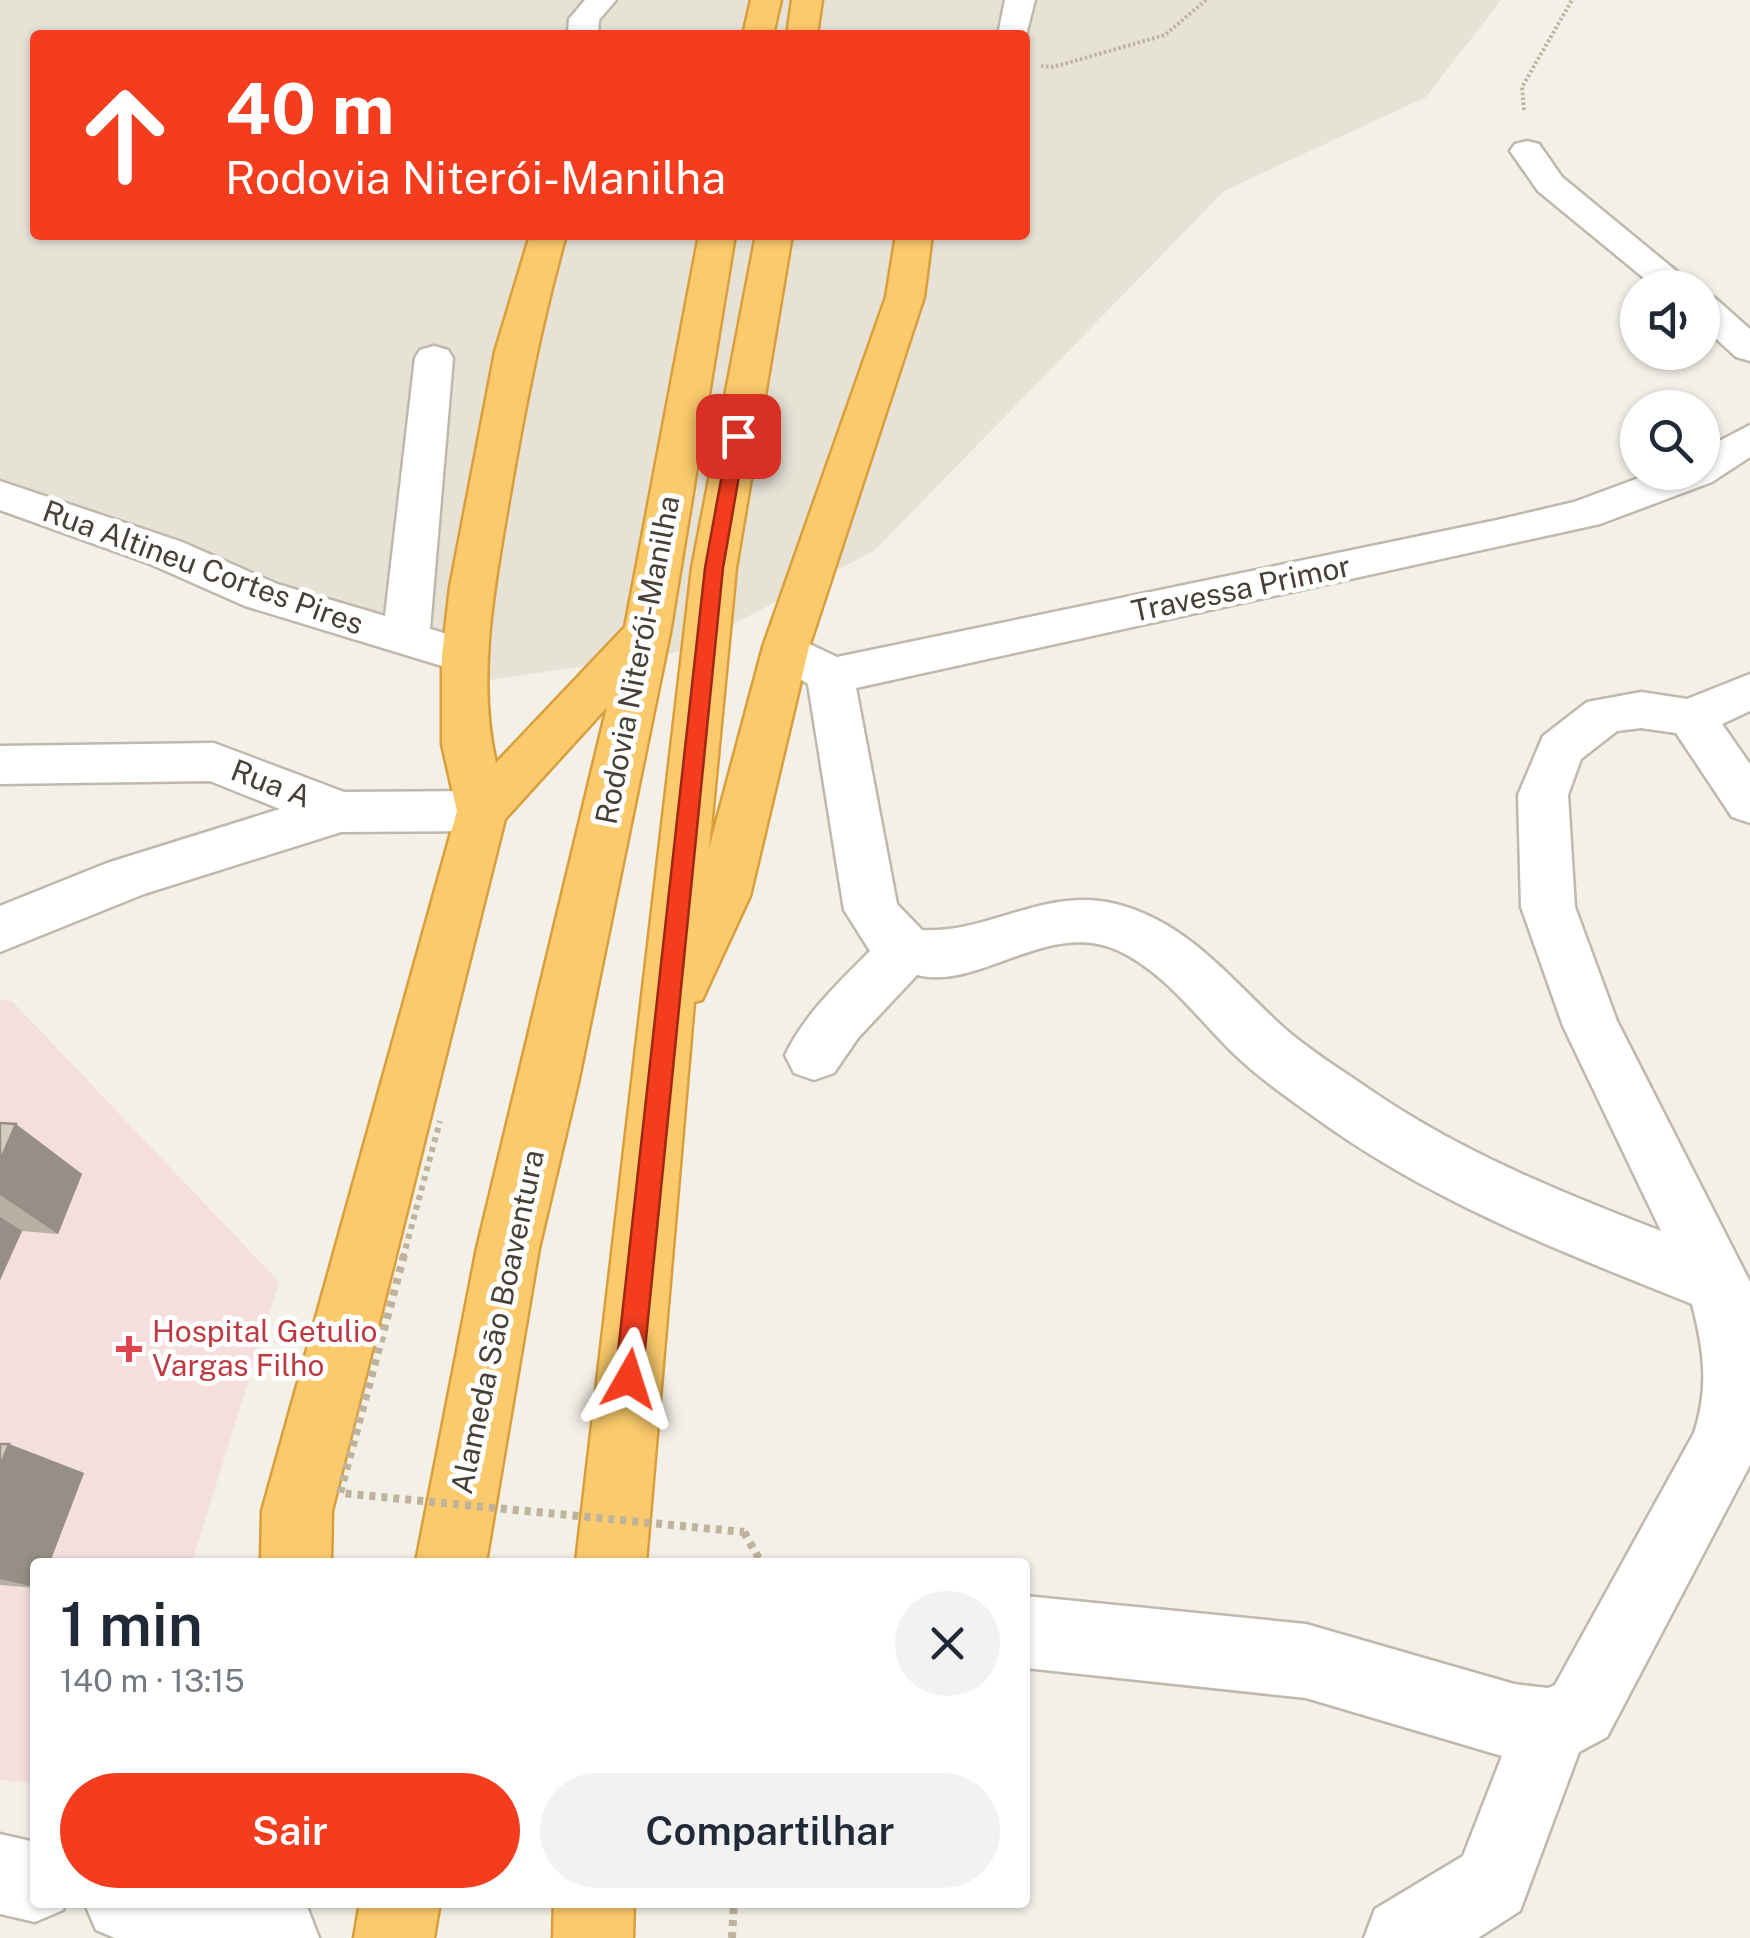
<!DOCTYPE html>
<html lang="pt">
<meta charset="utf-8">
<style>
:root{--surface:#fff;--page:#f2f2f3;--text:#1f2937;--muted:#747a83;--accent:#f43d1e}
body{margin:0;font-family:"Public Sans",sans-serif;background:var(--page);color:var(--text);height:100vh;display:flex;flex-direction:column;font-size:38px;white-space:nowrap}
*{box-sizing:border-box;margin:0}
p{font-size:32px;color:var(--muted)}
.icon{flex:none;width:55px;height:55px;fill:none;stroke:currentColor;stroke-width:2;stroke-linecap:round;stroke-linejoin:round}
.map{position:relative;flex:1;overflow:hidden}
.details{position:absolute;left:30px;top:1558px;width:1000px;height:350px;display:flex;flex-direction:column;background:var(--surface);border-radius:10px;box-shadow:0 2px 8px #0004}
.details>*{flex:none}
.banner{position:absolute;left:30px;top:30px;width:1000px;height:210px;border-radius:10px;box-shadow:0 2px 8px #0004;background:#f43d1e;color:#fff;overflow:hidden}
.fabs{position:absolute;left:1620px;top:270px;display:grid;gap:20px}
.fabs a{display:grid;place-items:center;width:100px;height:100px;border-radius:50%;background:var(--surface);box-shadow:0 2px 8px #0004;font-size:50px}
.pin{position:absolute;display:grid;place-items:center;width:85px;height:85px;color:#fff;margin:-42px;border-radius:20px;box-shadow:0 5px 15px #0006}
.me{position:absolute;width:110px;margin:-55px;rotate:6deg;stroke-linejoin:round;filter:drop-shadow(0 0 8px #0008)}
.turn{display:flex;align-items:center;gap:35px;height:210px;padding:0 30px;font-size:45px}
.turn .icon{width:130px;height:130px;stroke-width:2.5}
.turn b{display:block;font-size:70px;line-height:85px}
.round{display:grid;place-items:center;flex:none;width:105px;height:105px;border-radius:52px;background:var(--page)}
.overview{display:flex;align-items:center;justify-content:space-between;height:170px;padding:0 30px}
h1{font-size:60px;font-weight:600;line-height:75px}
.cta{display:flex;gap:20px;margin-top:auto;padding:20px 30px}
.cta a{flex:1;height:115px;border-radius:60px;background:var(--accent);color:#fff;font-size:40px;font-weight:600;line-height:115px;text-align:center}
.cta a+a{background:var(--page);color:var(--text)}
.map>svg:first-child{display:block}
.residential{fill:#e7e2d6;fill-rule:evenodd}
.medical{fill:#f4dfdc}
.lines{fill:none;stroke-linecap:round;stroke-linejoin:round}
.minor-casing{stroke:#bfb8ab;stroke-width:5}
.highway-casing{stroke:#da9f3c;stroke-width:5}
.path-far1{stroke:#c0b39c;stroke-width:4;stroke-dasharray:2.5 2.5;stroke-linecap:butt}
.path{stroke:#c0b39c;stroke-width:8;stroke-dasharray:6 6;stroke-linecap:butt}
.minor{fill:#fff;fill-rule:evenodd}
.highway{fill:#faca6c;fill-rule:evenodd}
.path-bridge-far1{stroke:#c0b39c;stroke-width:6;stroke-dasharray:5 5;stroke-linecap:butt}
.path-bridge{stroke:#c0b39c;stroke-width:8;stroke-dasharray:6 6;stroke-linecap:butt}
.wall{fill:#b7afa3}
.shaded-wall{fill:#958f85}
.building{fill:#d5ccbe;stroke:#958f85;stroke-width:2.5}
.route{fill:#f43d1e;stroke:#9f2814;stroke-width:2.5}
.health-dot{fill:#e0444e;stroke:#fff;stroke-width:4}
.labels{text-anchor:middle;stroke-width:10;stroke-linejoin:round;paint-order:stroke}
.street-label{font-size:30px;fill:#474037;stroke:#fff}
.health-label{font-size:30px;fill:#be3a42;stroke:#fff;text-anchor:start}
</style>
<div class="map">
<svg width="1750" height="1938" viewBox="0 0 1750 1938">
<rect width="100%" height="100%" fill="#f3f0e8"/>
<!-- residential -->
<path class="residential" d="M 0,0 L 1501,0 L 1426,97 L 1224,191 L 874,551 L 679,652 L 489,680 L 0,495 ZM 35,35 L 1025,35 L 1025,235 L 35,235 Z"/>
<!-- medical -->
<path class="medical" d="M 0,1000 L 12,1001 L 279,1282 L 192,1562 L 35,1562 L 35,1783 L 0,1780 Z"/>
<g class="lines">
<!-- minor casing -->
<g class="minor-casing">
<g id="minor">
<path d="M 585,0 L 616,0 L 599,20 L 598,35 L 568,35 L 569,19 Z"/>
<path d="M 1005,0 L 1035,0 L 1025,39 L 1025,35 L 998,35 Z"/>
<path d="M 1527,141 L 1539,144 L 1562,177 L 1697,288 L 1656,288 L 1538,191 L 1510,151 L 1515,144 Z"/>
<path d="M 1702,295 L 1715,298 L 1750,329 L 1750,361 L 1736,357 L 1702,326 Z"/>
<path d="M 434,346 L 448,350 L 453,358 L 430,629 L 482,644 L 488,656 L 482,668 L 465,673 L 245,606 L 150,564 L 0,510 L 0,481 L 182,542 L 277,584 L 385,616 L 415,358 L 420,350 Z"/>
<path d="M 1750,425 L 1750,457 L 1712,482 L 1600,524 L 856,688 L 897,904 L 922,930 C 986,934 1040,890 1107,902 C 1184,917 1228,977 1283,1027 C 1309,1050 1340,1069 1369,1089 C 1459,1151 1559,1192 1661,1231 L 1563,1026 L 1521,907 L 1518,795 L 1543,736 L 1587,702 L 1641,692 L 1687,699 L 1750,674 L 1750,711 L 1722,724 L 1750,764 L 1750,823 L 1732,817 L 1676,733 L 1641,728 L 1617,731 L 1581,759 L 1568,795 L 1575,907 L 1617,1021 L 1750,1282 L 1750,1465 L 1607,1737 L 1579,1752 L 1520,1911 L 1478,1938 L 1364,1938 L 1375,1909 L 1463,1856 L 1502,1756 L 1306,1698 L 1025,1668 L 1025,1596 L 1306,1624 L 1514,1684 L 1548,1688 L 1555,1685 L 1694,1433 C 1709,1387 1704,1351 1692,1304 C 1560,1251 1429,1201 1313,1116 C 1284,1095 1255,1075 1230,1050 C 1195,1015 1163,971 1117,950 C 1047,919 980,991 917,975 L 858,1038 L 834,1073 L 814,1080 L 794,1073 L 785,1055 C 805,1014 838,983 870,951 L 844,910 L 808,684 L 784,669 L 778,657 L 784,645 L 801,640 L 837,657 L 1497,520 L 1574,502 L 1655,472 L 1702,472 L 1702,450 Z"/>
<path d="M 214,743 L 344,792 L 482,791 L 500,797 L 507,811 L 500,825 L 482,831 L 341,832 L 144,894 L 0,952 L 0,906 L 107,863 L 280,809 L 210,781 L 0,784 L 0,746 Z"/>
<path d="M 0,1834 L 35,1842 L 35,1902 L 66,1902 L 63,1910 L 35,1922 L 0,1914 Z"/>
<path d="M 84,1902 L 291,1902 L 308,1909 L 319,1938 L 115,1938 L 96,1930 Z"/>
</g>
</g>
<!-- highway casing -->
<g class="highway-casing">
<g id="highway">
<path d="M 751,0 L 781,0 L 773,35 L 743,35 Z"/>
<path d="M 792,0 L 822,0 L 817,35 L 787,35 Z"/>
<path d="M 530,235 L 566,235 C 540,328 523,417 507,512 C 493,593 477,682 496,763 L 625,627 L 699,235 L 735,235 L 670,633 L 578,1083 L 539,1248 L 486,1562 L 416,1562 L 477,1248 L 607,707 L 505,819 L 332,1511 L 331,1562 L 261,1562 L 262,1511 L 457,811 L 442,744 L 442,656 L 450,587 L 495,352 Z"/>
<path d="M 756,235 L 792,235 L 736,568 L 709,849 L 763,647 L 886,297 L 896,235 L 932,235 L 924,297 L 809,647 L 750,896 L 702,1000 L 694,1002 L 646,1562 L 576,1562 L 692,568 Z"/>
<path d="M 360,1902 L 440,1902 L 434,1938 L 354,1938 Z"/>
<path d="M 554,1902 L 634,1902 L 633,1938 L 553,1938 Z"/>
</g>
</g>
<!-- path-far1 -->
<g class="path-far1">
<path d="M 1041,66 L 1053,67 L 1165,35 L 1206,0"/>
<path d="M 1524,110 L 1522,87 L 1572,0"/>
</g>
<!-- path -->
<g class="path">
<path d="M 744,1532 L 761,1562"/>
<path d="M 732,1938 L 734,1902"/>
</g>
<!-- minor -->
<use href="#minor" class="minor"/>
<!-- highway -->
<use href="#highway" class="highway"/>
<!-- path-bridge-far1 -->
<path class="path-bridge-far1" d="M 403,1258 L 440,1121"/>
<!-- path-bridge -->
<path class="path-bridge" d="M 404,1255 L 340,1493 L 744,1532"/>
</g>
<!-- wall -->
<g class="wall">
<path d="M 0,1123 L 82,1174 L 58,1234 L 22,1231 L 0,1280 Z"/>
<path d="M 0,1444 L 9,1444 L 84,1473 L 50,1562 L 35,1562 L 35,1588 L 0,1585 Z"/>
</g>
<!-- shaded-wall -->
<g class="shaded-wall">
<path d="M 16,1124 L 82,1174 L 58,1234 L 0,1195 L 0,1161 Z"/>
<path d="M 0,1217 L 22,1231 L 0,1280 Z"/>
<path d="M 9,1444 L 84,1473 L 50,1562 L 35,1562 L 35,1587 L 0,1579 L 0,1466 Z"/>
</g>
<!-- building -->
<g class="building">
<path d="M 0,1123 L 16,1124 L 0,1161 Z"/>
<path d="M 0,1444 L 9,1444 L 0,1466 Z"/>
</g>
<!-- route -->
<path class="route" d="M 738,430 L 746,436 L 723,568 L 642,1379 L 638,1389 L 629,1393 L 619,1389 L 615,1379 L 705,568 L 729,436 Z"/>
<!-- markers -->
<path class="health-dot" d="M124 1334h10v10h10v10h-10v10h-10v-10h-10v-10h10z"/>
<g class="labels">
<!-- street labels -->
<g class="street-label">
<text transform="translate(203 568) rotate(20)" y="10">Rua Altineu Cortes Pires</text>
<text transform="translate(1241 589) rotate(-12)" y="10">Travessa Primor</text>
<text transform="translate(638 660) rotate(-79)" y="10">Rodovia Niterói-Manilha</text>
<text transform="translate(271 784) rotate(21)" y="10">Rua A</text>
<text transform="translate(498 1322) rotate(-78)" y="10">Alameda São Boaventura</text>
</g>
<!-- health labels -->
<g class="health-label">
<text x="152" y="1342">Hospital Getulio<tspan x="152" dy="34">Vargas Filho</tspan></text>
</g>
</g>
</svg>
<div class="fabs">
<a><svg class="icon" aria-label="sound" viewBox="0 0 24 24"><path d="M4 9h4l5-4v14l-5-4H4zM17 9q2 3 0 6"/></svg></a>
<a><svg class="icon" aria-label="search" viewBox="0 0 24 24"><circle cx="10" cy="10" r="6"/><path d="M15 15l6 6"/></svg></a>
</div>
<div class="pin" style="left:738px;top:436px;background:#d93025"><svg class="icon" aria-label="arrive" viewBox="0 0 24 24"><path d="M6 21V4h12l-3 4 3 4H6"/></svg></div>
<svg class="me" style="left:629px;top:1379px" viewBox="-20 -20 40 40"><path d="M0-17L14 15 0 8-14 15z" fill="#f43d1e" stroke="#fff" stroke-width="4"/></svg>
<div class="banner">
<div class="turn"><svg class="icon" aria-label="ahead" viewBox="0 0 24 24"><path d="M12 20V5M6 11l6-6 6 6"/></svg><div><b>40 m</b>Rodovia Niterói-Manilha</div></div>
</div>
<section class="details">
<div class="overview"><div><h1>1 min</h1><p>140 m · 13:15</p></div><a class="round"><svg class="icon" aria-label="close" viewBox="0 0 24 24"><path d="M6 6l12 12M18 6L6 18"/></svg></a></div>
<div class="cta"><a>Sair</a><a>Compartilhar</a></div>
</section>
</div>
